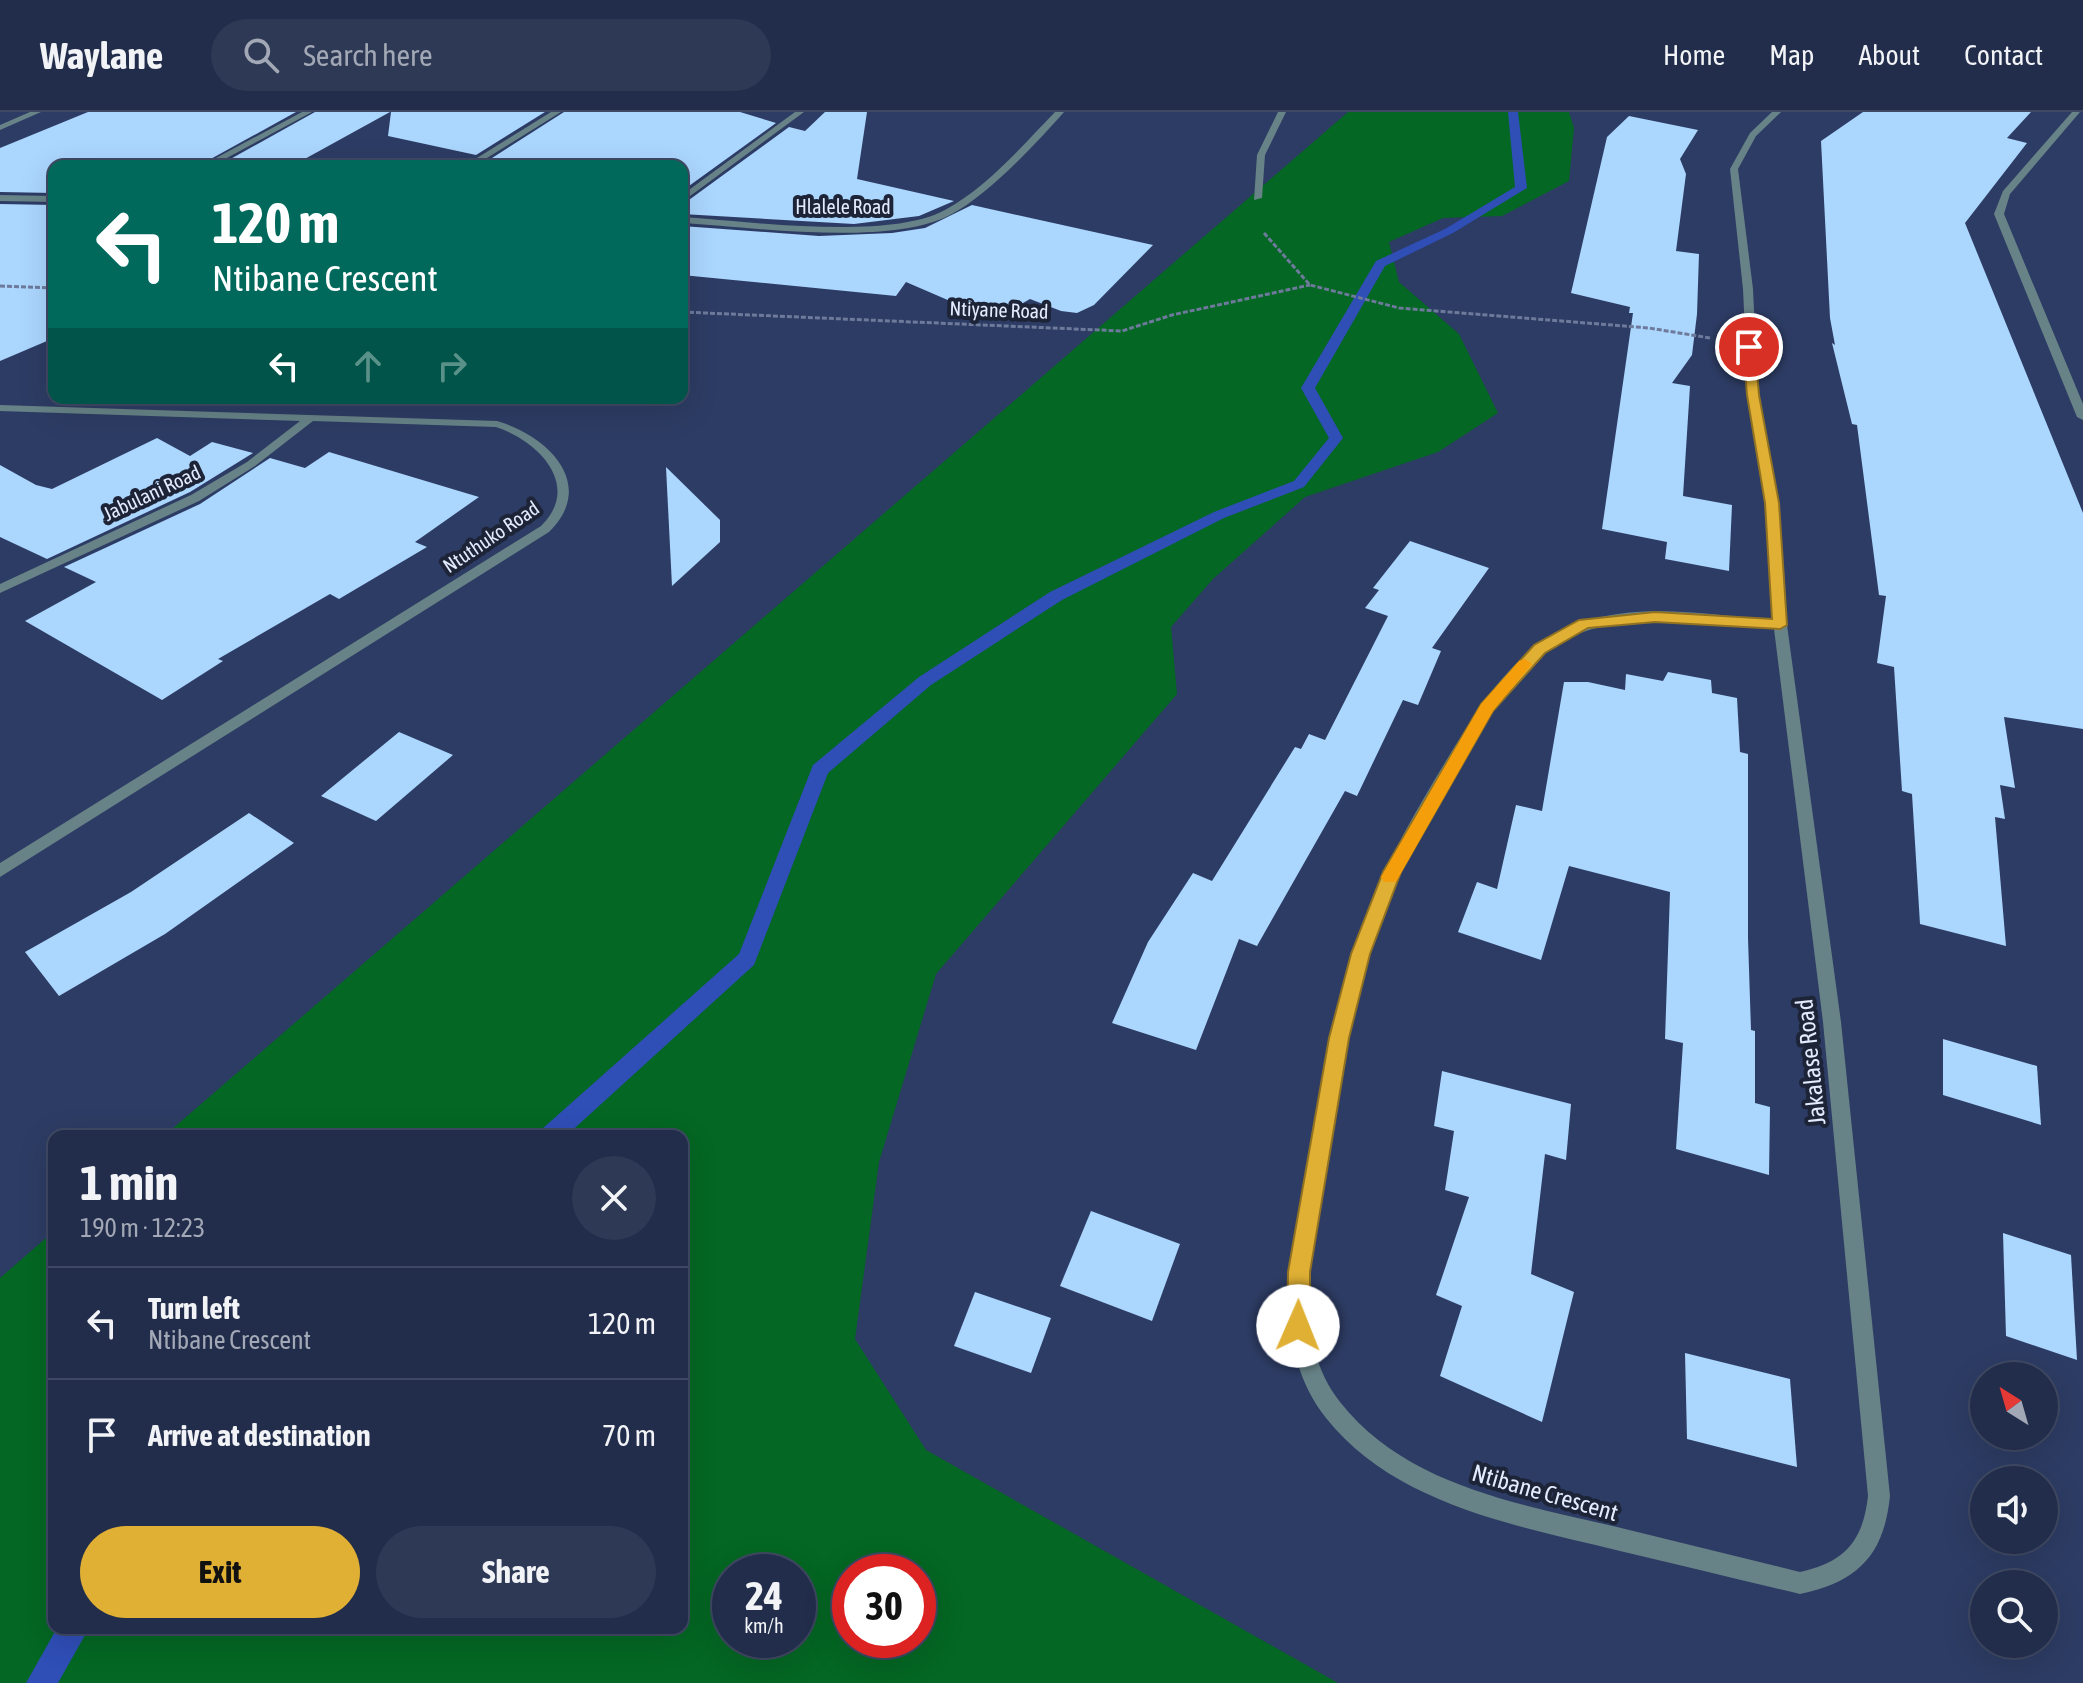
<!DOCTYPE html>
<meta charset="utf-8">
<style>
:root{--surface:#222d4b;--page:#2e3955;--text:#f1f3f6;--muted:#a2a8b5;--line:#3f4963;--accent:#dfb034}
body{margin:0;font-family:"Asap Condensed",sans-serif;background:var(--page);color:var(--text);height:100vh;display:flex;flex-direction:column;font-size:30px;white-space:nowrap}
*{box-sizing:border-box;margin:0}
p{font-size:26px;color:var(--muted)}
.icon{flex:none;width:44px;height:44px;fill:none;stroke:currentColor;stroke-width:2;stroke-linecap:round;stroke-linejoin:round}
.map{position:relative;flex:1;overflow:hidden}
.drawer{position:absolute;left:48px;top:1018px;width:640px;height:504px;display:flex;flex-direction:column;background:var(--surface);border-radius:16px;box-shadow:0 8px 32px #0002,0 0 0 2px var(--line)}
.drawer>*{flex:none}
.top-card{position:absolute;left:48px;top:48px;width:640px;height:244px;border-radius:16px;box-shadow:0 8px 32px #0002,0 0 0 2px var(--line);background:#00695c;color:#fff;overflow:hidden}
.needle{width:52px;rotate:323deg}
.fabs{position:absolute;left:1970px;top:1250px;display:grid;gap:16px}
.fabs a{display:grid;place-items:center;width:88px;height:88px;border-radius:50%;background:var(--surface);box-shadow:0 8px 32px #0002,0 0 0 2px var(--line);font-size:40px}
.speed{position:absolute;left:712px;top:1442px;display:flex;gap:16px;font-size:40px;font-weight:700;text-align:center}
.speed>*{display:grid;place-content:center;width:104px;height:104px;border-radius:50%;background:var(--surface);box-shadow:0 8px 32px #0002,0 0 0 2px var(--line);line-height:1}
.speed small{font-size:20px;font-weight:400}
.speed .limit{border:12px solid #d22;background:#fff;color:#111}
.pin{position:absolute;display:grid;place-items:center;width:68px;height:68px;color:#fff;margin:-34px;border:4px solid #fff;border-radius:50%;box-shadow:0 2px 8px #0007}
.me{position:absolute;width:88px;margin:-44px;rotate:1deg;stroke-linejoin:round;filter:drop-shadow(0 0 6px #0008)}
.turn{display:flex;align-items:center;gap:28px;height:168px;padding:0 32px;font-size:36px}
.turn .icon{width:104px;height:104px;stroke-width:2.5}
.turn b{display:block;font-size:56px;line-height:68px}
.lanes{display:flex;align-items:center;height:76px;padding:0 32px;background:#0003;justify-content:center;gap:40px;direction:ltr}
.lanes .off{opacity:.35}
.round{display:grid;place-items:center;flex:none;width:84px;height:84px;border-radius:42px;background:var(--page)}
.head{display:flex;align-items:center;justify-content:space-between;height:136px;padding:0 32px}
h1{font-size:48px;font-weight:700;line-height:60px}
.button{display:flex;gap:16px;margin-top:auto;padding:16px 32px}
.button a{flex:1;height:92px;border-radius:48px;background:var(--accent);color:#111;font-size:32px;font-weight:700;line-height:92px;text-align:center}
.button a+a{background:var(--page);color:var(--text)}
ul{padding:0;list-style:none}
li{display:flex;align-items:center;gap:24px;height:112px;padding:0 32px;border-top:2px solid var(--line)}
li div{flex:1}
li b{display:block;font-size:30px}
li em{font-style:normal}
header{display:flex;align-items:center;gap:48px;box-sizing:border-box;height:112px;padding:0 40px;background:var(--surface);border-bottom:2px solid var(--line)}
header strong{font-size:38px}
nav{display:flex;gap:44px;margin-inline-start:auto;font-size:28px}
.search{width:560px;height:72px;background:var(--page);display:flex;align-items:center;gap:20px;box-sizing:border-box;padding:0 28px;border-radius:44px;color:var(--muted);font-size:30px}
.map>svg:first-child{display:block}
.green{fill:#046723;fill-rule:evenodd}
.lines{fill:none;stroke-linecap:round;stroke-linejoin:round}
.stream{fill:#2f4eb6;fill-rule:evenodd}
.building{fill:#abd6fe}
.path{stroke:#6d7a9b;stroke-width:3;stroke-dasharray:5 2;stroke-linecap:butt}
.minor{fill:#678387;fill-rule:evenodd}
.tertiary{fill:#678387;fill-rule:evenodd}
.route{fill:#dfb034;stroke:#917222;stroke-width:2}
.slow{fill:#f59e0b}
.labels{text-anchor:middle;stroke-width:8;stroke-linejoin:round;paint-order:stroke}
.far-street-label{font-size:20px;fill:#e2ebff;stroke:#1d2437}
.street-label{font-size:24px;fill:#e2ebff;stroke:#1d2437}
</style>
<header>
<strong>Waylane</strong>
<div class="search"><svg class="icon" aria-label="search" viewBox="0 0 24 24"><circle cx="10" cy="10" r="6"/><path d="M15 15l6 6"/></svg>Search here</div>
<nav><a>Home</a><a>Map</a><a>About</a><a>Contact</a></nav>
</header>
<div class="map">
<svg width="2083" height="1571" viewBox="0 0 2083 1571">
<rect width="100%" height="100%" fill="#2d3c64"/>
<!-- green -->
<path class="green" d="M 1348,0 L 1569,0 L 1574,16 L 1569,69 L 1502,104 L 1443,106 L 1389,130 L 1399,170 L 1459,222 L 1498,301 L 1438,340 L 1305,385 L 1213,467 L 1171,515 L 1177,582 L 936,862 L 879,1050 L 855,1227 L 926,1338 L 1338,1571 L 0,1571 L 0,1166 L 54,1119 L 54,1516 L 682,1516 L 682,1024 L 164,1024 ZM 730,1460 L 798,1460 L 798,1528 L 730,1528 ZM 850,1460 L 918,1460 L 918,1528 L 850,1528 Z"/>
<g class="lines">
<!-- stream -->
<g class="stream">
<path d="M 1508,0 L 1518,0 L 1527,76 L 1453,121 L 1385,154 L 1315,276 L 1343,326 L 1304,375 L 1224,406 L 1062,488 L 931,573 L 828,661 L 754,853 L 566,1024 L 539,1024 L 542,1017 L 739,842 L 813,653 L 919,565 L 1050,480 L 1214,400 L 1294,369 L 1329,326 L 1301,276 L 1376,149 L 1445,117 L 1515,75 Z"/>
<path d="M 57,1516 L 89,1516 L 58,1571 L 26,1571 Z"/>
</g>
</g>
<!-- building -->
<g class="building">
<path d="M 88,0 L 296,0 L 198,54 L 54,54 L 54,81 L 0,80 L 0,36 Z"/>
<path d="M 315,0 L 390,0 L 292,54 L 218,54 Z"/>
<path d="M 391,0 L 545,0 L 476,43 L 388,24 Z"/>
<path d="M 564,0 L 740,0 L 776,11 L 682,79 L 682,54 L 530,54 L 492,46 Z"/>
<path d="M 825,0 L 867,0 L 857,67 L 954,89 L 919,104 L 854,112 L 682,102 L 682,93 L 789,15 L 805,19 Z"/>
<path d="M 1863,0 L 2031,0 L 2007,26 L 2027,31 L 1965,111 L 2083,401 L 2083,617 L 2004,605 L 2015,676 L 2000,673 L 2005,707 L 1995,705 L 2006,834 L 1920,812 L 1912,682 L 1902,679 L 1894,555 L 1877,551 L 1886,484 L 1879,483 L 1857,313 L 1852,312 L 1832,231 L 1835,233 L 1830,206 L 1821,29 Z"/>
<path d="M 1629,4 L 1698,18 L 1680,47 L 1686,62 L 1676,139 L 1699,142 L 1697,202 L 1692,243 L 1672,271 L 1690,274 L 1683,384 L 1732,393 L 1729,459 L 1665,447 L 1667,430 L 1602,417 L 1633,201 L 1629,201 L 1630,195 L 1571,181 L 1607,25 Z"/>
<path d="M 0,92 L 54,93 L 54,226 L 0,249 Z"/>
<path d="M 972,93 L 1153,133 L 1094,193 L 1077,201 L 1061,199 L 1030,187 L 1016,195 L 950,189 L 906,170 L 896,184 L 682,163 L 682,114 L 819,124 L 892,121 L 925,116 Z"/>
<path d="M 157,326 L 190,344 L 212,330 L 253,341 L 190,380 L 47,447 L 0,425 L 0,353 L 36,373 L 52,377 Z"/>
<path d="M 329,340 L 479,385 L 415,430 L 427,435 L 339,487 L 330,482 L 218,547 L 223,549 L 162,588 L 25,509 L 96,470 L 64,455 L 200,392 L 270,346 L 305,356 Z"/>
<path d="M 666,355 L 720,408 L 720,430 L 672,474 Z"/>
<path d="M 1410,429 L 1489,456 L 1432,536 L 1441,539 L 1418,593 L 1403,588 L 1357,684 L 1345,679 L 1257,834 L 1239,827 L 1196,938 L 1112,911 L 1148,830 L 1193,761 L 1212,769 L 1295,635 L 1301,637 L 1309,622 L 1325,628 L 1388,504 L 1365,496 L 1379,478 L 1373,476 Z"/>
<path d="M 1668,560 L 1711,568 L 1712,581 L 1737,586 L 1740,640 L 1748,642 L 1748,826 L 1751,918 L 1755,919 L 1755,991 L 1770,995 L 1769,1063 L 1676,1037 L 1683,931 L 1665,927 L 1670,780 L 1569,754 L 1541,848 L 1458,820 L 1477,770 L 1497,777 L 1516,693 L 1542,699 L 1564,570 L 1588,570 L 1625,578 L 1626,562 L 1663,569 Z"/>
<path d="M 399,620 L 453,643 L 376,709 L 321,684 Z"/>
<path d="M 249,701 L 294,731 L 165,822 L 59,884 L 25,840 L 131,780 Z"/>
<path d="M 1943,927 L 2037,954 L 2041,1013 L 1943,983 Z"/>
<path d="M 1442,959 L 1571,992 L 1566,1048 L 1545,1042 L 1531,1162 L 1574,1180 L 1542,1310 L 1440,1264 L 1462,1194 L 1436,1183 L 1469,1085 L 1445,1078 L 1454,1019 L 1434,1014 Z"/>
<path d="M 1091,1099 L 1180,1132 L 1152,1209 L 1060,1174 Z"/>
<path d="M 2003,1121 L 2071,1143 L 2077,1248 L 2006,1224 Z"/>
<path d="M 975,1180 L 1051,1206 L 1031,1261 L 954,1234 Z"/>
<path d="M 1685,1241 L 1790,1267 L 1797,1355 L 1687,1327 Z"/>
</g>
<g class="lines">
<!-- path -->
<g class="path">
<path d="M 1264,121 L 1310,173 L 1399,196 L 1649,216 L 1710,226"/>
<path d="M 0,174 L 54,176"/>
<path d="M 682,200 L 1122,219 L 1172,203 L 1310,173"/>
</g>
<!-- minor -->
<g class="minor">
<path d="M 302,0 L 312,0 L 212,54 L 201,54 Z"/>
<path d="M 551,0 L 561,0 L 474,54 L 464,54 Z"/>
<path d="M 795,0 L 804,0 L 682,90 L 682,83 Z"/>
<path d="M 1055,0 L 1064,0 C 1036,32 987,84 950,103 C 888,135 753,115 682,111 L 682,105 C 748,109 888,129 945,98 C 987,75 1022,34 1055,0 Z"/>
<path d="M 1278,0 L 1286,0 L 1265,43 L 1262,86 L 1254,88 L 1257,43 Z"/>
<path d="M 1772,0 L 1781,0 L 1756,24 L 1738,57 L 1753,177 L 1758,283 L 1778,391 L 1787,513 L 1841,910 L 1890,1384 C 1884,1443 1858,1470 1800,1482 C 1740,1468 1680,1453 1620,1439 C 1518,1414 1395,1393 1326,1306 C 1266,1230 1294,1128 1309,1042 C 1324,958 1338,872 1370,793 C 1391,741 1420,692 1449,644 C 1475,602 1503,555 1546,528 C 1612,484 1699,502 1773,508 L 1766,391 L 1748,283 L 1743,177 L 1730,57 L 1750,21 ZM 1664,508 L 1774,517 L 1823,910 L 1868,1384 C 1863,1429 1845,1450 1800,1460 C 1739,1445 1678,1430 1617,1415 C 1520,1392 1406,1374 1340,1290 C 1288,1224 1313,1128 1326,1053 C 1341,965 1353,875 1386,793 C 1406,743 1432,697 1459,652 C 1483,613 1507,572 1542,543 C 1578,514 1620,509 1664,508 Z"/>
<path d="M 2072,0 L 2080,0 L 2010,82 L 2004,102 L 2083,292 L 2083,308 L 2077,305 L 1994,102 L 2003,79 Z"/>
<path d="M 0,83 L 54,84 L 54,90 L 0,89 Z"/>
<path d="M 0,293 L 497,309 C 547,323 598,372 549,420 L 0,765 L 0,751 L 541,414 C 582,374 539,329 496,315 L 313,309 L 255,354 L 199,389 L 0,481 L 0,472 L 191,383 L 247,350 L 300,309 L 0,299 Z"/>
</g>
<!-- tertiary -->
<path class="tertiary" d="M 30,0 L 41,0 L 0,18 L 0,13 Z"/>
</g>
<!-- route -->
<path class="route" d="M 1749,231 L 1755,235 L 1759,283 L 1779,391 L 1787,513 L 1780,517 L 1655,510 L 1588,516 L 1545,541 L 1493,599 L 1401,760 L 1370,842 L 1349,926 L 1310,1160 L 1310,1214 L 1306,1222 L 1298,1225 L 1290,1222 L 1287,1214 L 1288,1160 L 1329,926 L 1351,842 L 1383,760 L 1481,592 L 1534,533 L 1579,508 L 1655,500 L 1772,507 L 1765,391 L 1747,283 L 1743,235 Z"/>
<!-- slow -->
<path class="slow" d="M 1525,547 L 1532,552 L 1493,599 L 1396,770 L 1384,770 L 1381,765 L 1481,592 L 1519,549 Z"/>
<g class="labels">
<!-- far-street labels -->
<g class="far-street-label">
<text x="843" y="102">Hlalele Road</text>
<text transform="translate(999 198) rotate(2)" y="7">Ntiyane Road</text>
<text transform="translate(152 381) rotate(-25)" y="7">Jabulani Road</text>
<text transform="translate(491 425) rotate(-34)" y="7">Ntuthuko Road</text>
</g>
<!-- street labels -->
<g class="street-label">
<text transform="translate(1811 950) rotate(-96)" y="8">Jakalase Road</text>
<text transform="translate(1545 1381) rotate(16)" y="8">Ntibane Crescent</text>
</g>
</g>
</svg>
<div class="fabs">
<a><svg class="needle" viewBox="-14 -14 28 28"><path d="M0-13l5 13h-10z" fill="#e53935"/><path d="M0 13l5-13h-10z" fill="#a2a8b5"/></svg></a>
<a><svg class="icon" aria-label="sound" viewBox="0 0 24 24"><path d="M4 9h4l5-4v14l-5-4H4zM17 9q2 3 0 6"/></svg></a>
<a><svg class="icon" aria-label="search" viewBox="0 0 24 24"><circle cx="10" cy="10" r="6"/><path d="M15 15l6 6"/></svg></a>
</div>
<div class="speed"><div>24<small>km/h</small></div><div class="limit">30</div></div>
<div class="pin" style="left:1749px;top:235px;background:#d93025"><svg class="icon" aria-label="arrive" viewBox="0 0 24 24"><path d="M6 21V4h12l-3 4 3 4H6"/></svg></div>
<svg class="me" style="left:1298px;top:1214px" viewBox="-20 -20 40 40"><circle r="19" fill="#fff"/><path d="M0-13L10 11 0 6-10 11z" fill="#dfb034"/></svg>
<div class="top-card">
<div class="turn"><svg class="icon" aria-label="left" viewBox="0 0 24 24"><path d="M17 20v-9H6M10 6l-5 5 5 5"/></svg><div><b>120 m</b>Ntibane Crescent</div></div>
<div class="lanes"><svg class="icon" aria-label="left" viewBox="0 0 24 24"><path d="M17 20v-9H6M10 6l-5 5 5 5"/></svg><svg class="icon off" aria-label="ahead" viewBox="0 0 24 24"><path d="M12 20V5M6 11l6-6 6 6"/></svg><svg class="icon off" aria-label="right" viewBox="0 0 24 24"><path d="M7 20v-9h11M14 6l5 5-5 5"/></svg></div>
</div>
<section class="drawer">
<div class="head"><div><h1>1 min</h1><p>190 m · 12:23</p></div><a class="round"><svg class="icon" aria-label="close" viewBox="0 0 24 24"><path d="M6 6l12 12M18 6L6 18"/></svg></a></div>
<ul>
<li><svg class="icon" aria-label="left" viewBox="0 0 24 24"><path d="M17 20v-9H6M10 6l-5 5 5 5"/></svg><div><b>Turn left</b><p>Ntibane Crescent</p></div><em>120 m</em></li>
<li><svg class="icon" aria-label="arrive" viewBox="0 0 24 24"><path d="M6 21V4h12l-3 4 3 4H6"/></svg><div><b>Arrive at destination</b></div><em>70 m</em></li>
</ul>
<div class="button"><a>Exit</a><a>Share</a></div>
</section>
</div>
